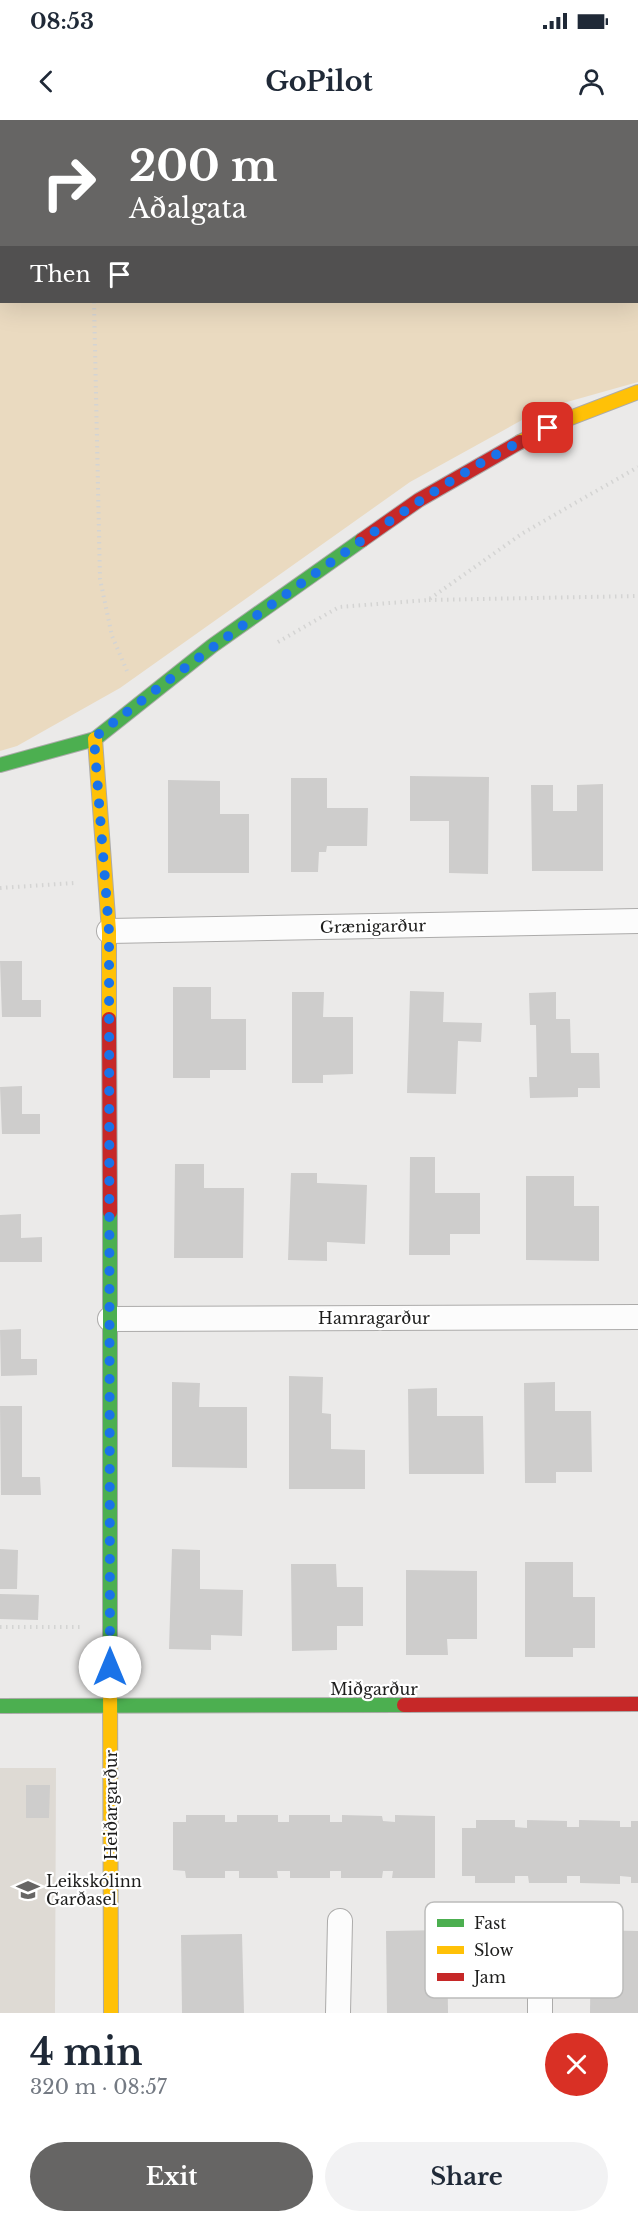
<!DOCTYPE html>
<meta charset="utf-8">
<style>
:root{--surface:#fff;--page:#f2f2f3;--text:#1f2937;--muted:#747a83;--accent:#666564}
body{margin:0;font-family:"Libre Baskerville",serif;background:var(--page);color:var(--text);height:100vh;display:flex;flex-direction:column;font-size:22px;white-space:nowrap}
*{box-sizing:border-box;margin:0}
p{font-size:20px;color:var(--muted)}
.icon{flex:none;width:33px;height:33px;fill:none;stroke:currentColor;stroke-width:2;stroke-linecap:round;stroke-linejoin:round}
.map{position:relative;height:1893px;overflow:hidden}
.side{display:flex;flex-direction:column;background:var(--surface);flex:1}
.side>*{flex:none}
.top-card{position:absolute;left:0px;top:0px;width:639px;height:183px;box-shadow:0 6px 24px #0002;background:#666564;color:#fff;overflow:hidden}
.pin{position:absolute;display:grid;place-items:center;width:51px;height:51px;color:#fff;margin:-26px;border-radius:12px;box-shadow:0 3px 9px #0006}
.me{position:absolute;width:66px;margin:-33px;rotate:0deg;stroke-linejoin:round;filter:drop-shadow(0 0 4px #0008)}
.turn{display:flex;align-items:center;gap:21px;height:126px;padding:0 30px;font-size:27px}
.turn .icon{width:78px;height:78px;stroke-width:2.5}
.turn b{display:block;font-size:42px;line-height:51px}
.then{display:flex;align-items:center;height:57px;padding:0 30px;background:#0003;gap:12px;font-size:22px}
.round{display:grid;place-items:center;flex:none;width:63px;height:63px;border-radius:32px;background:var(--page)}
.summary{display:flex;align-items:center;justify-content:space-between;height:102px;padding:0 30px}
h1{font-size:36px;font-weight:700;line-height:45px}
.primary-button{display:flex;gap:12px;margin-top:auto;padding:12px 30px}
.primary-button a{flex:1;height:69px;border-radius:36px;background:var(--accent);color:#fff;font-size:24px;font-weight:700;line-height:69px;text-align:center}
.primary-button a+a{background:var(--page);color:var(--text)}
.status{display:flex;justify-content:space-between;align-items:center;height:42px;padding:0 30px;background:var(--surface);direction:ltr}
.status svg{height:16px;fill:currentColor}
header{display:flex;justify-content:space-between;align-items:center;height:78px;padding:0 30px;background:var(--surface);font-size:27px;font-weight:700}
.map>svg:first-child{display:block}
.built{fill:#dedad4}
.green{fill:#eadac0;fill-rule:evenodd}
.building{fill:#cecdcc}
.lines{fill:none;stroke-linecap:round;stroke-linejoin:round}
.street-casing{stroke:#acabaa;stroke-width:26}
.fast-casing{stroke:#acabaa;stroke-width:16}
.slow-casing{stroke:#acabaa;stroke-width:16}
.jam-casing{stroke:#acabaa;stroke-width:16}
.path{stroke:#d4d4d3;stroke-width:4;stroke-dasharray:1.5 4.5;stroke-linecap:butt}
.street{stroke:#fcfcfc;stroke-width:24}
.fast{stroke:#4caf50;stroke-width:14}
.slow{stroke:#ffc107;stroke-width:14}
.jam{stroke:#c62828;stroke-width:14}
.route{stroke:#1a73e8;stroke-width:10;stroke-dasharray:0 18}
.labels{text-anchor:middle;stroke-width:4.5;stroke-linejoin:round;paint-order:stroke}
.street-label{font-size:16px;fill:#1e1e1d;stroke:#fff}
.poi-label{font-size:16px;fill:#1e1e1d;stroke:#fff;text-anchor:start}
.key{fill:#fff;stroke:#bcbcbb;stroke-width:1.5}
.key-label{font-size:16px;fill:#1e1e1d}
</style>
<div class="status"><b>08:53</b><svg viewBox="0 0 49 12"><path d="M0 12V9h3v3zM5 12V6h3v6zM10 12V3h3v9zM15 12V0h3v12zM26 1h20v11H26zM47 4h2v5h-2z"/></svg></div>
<header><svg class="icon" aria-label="back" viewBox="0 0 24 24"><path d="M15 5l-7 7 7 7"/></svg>GoPilot<svg class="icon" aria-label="person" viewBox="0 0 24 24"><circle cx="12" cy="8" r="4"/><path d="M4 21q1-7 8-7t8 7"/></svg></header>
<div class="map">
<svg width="638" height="1893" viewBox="0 0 638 1893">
<rect width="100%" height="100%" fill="#ebeae9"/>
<!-- built -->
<path class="built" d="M 0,1648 L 56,1648 L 55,1893 L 0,1893 Z"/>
<!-- green -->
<path class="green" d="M 0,0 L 638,0 L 638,262 L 542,289 L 410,362 L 120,568 L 17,626 L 0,631 ZM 2,2 L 638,2 L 638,182 L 2,182 Z"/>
<!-- building -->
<g class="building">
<path d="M 410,656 L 489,657 L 488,754 L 449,753 L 449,701 L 410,701 Z"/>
<path d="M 291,658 L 327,658 L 327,688 L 368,688 L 367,726 L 327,726 L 326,732 L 319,732 L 318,752 L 291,752 Z"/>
<path d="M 168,660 L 220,661 L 220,694 L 249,694 L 249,753 L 168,753 Z"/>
<path d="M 603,664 L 603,751 L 532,751 L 531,665 L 553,665 L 553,691 L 577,691 L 577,665 Z"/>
<path d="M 0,841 L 22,841 L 22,880 L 41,880 L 41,897 L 2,897 Z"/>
<path d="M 173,867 L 211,867 L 211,899 L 246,899 L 246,950 L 210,950 L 210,958 L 173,958 Z"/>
<path d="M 410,871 L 444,872 L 443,902 L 482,903 L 481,922 L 458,921 L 456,974 L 407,973 Z"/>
<path d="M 292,872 L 324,872 L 323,897 L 353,897 L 353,954 L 323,955 L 323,963 L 292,963 Z"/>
<path d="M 556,872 L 556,899 L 570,899 L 571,933 L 599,933 L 600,968 L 578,968 L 578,977 L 530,978 L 529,957 L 537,957 L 536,905 L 530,905 L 529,873 Z"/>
<path d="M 22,966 L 22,994 L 40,994 L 40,1014 L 2,1014 L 0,967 Z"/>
<path d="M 410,1037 L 435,1037 L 435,1073 L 480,1073 L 480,1114 L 450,1114 L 450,1135 L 409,1135 Z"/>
<path d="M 175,1044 L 204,1044 L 204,1068 L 244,1068 L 243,1138 L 174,1138 Z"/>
<path d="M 291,1053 L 317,1053 L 317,1063 L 367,1065 L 365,1124 L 327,1122 L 327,1141 L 288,1140 Z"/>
<path d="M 526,1056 L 574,1056 L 574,1086 L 599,1086 L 599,1141 L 526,1140 Z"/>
<path d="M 21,1094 L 21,1118 L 42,1117 L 42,1142 L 0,1142 L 0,1095 Z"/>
<path d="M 21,1209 L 21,1239 L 37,1239 L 37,1255 L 1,1256 L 0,1210 Z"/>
<path d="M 289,1256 L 323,1257 L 322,1293 L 331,1294 L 331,1329 L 365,1330 L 365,1369 L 289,1369 Z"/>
<path d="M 172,1262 L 200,1263 L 199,1287 L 247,1287 L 247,1348 L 172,1347 Z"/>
<path d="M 555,1262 L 555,1291 L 591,1291 L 592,1352 L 556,1352 L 556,1363 L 525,1363 L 524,1263 Z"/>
<path d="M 437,1268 L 437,1296 L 483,1296 L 484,1354 L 409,1354 L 408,1269 Z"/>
<path d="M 0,1286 L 22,1286 L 22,1357 L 40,1357 L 41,1375 L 1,1375 Z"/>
<path d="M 0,1429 L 18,1430 L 17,1469 L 0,1469 Z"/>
<path d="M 172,1429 L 200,1430 L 200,1469 L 243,1470 L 242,1516 L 211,1515 L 211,1530 L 169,1529 Z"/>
<path d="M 525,1442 L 573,1442 L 573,1477 L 595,1477 L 595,1528 L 573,1528 L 573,1537 L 525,1537 Z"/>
<path d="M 291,1444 L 336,1444 L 337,1467 L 363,1467 L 363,1506 L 337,1506 L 337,1530 L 292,1531 Z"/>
<path d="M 406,1450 L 477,1451 L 477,1519 L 447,1519 L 448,1535 L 406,1535 Z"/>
<path d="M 0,1474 L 39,1475 L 38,1500 L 0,1499 Z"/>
<path d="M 26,1665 L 50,1665 L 49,1698 L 26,1698 Z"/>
<path d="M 186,1695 L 225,1695 L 225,1702 L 237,1702 L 237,1695 L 278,1695 L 278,1702 L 289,1702 L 289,1695 L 330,1695 L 330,1702 L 342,1702 L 342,1695 L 382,1696 L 383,1701 L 395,1702 L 395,1695 L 435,1696 L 435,1758 L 392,1758 L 393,1751 L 383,1751 L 382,1758 L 341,1758 L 341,1751 L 330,1751 L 330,1758 L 290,1758 L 290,1751 L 277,1751 L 278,1758 L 239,1758 L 239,1751 L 225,1751 L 225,1758 L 186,1758 L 185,1751 L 173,1750 L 173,1702 L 186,1702 Z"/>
<path d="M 476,1700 L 515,1700 L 515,1707 L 527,1708 L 527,1700 L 567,1701 L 567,1707 L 579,1707 L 579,1700 L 620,1701 L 620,1707 L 631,1707 L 631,1701 L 638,1701 L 638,1763 L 631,1763 L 631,1757 L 620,1756 L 620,1764 L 580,1763 L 580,1756 L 567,1756 L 567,1763 L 529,1763 L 528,1756 L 515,1756 L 515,1763 L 475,1763 L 475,1756 L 462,1756 L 462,1708 L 476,1708 Z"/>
<path d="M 447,1810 L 448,1893 L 387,1893 L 386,1811 Z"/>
<path d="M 591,1810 L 638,1811 L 638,1893 L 590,1893 Z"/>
<path d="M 242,1814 L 244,1893 L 182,1893 L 181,1815 Z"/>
</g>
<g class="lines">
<!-- street casing -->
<g class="street-casing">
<g id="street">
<path d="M 109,811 L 638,801"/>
<path d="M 110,1199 L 638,1197"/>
<path d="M 540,1805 L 540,1893"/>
<path d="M 338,1893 L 340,1801"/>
</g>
</g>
<!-- fast casing -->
<g class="fast-casing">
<g id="fast">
<path d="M 0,645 L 95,619 L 212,526 L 362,420"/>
<path d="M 110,1092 L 110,1550"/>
<path d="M 0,1586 L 404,1585"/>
</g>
</g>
<!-- slow casing -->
<g class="slow-casing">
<g id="slow">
<path d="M 520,322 L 565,300 L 638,272"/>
<path d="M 95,619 L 109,811 L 109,899"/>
<path d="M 110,1550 L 111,1893"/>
</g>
</g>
<!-- jam casing -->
<g class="jam-casing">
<g id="jam">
<path d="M 362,420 L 419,380 L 520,322"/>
<path d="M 109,899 L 110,1092"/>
<path d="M 404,1585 L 638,1584"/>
</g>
</g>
<!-- path -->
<g class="path">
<path d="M 89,0 L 89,2"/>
<path d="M 94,182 L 100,459 L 112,516 L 127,551"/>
<path d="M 429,480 L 638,476"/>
<path d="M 278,522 L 339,487 L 428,480 L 523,413 L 638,347"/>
<path d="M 0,768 L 74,763"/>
<path d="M 0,1507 L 80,1507"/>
</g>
<!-- street -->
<use href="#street" class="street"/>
<!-- fast -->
<use href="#fast" class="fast"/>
<!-- slow -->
<use href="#slow" class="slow"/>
<!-- jam -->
<use href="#jam" class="jam"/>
</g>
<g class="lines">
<!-- route -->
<path class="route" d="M 110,1547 L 109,811 L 94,618 C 165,561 239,508 313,455 C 389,401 464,347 548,308"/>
</g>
<!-- icons -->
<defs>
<g id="school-bare" transform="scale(1.8)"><path d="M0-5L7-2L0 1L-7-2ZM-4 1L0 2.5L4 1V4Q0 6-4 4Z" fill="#666564" stroke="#fff" stroke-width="2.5" paint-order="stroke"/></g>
</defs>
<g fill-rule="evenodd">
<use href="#school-bare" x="28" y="1770"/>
</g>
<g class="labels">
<!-- street labels -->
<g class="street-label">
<text transform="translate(373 806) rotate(-1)" y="6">Grænigarður</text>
<text x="374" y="1204">Hamragarður</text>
<text x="374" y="1575">Miðgarður</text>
<text transform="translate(111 1685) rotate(-90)" y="6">Heiðargarður</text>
</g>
<!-- poi labels -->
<g class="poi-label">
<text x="46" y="1767">Leikskólinn<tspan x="46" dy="18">Garðasel</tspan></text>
</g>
</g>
<!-- legend -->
<rect x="425" y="1782" width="198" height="96" rx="9" class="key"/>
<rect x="437" y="1799" width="27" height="8" fill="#4caf50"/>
<rect x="437" y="1826" width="27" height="8" fill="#ffc107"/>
<rect x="437" y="1853" width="27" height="8" fill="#c62828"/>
<g class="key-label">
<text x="474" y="1809">Fast</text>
<text x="474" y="1836">Slow</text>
<text x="474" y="1863">Jam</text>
</g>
</svg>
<div class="pin" style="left:548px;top:308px;background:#d93025"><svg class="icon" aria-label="arrive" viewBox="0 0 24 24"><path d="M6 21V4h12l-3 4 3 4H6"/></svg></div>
<svg class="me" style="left:110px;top:1547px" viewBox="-20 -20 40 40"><circle r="19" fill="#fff"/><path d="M0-13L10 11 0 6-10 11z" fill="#1a73e8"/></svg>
<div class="top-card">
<div class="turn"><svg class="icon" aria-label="right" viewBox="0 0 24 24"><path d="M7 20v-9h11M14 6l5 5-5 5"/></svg><div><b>200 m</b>Aðalgata</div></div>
<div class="then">Then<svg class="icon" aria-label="arrive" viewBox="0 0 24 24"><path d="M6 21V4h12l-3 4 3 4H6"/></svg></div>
</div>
</div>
<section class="side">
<div class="summary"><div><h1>4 min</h1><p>320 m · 08:57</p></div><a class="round" style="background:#d93025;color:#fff"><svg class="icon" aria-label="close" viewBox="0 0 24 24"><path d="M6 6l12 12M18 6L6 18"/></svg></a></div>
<div class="primary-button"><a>Exit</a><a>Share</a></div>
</section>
